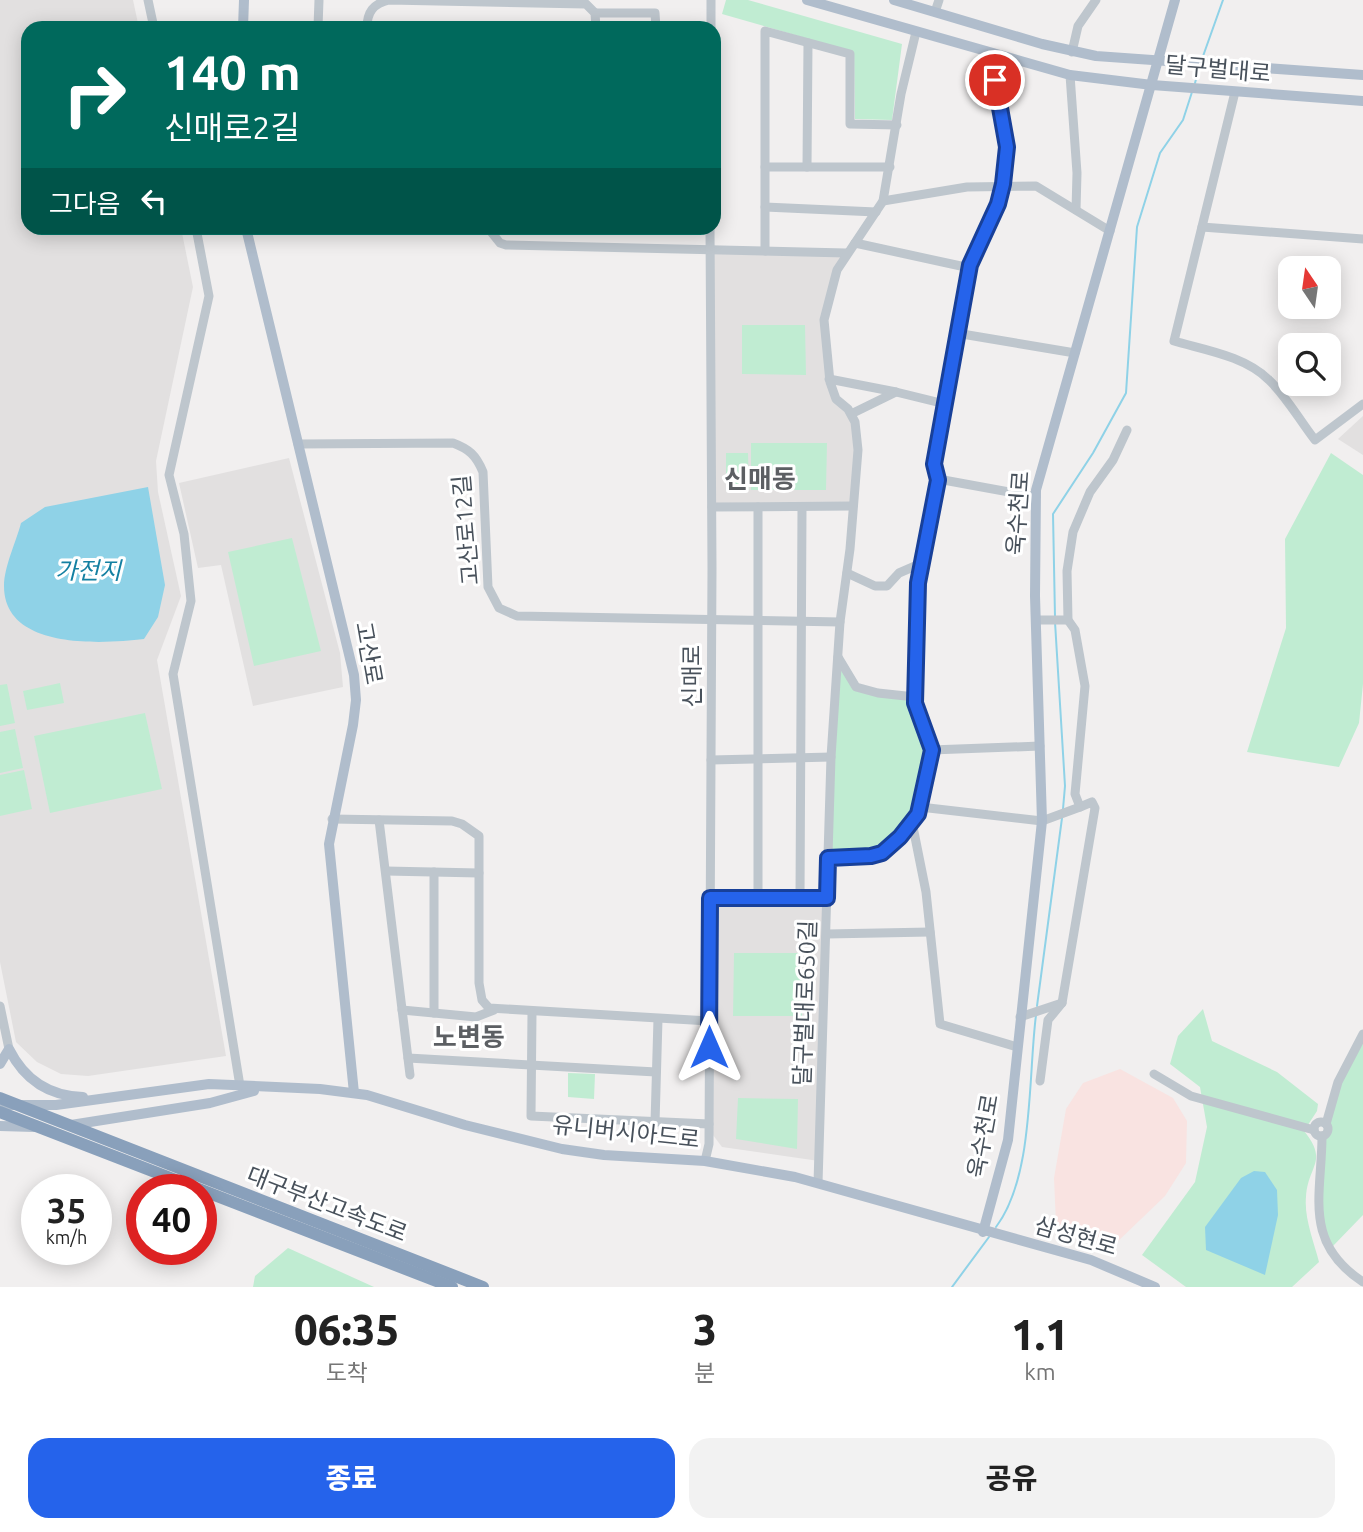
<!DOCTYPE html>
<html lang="ko">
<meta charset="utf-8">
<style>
:root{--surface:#fff;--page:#f2f2f2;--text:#222;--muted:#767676;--accent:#2563eb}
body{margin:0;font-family:Ubuntu,"Noto Sans KR",sans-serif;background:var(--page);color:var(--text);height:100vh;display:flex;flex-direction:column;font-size:26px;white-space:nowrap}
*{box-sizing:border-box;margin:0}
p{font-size:23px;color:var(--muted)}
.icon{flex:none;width:38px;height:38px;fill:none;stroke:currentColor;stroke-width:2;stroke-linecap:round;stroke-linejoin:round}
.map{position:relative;height:1287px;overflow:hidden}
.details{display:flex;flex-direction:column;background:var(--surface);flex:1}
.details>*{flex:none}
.guide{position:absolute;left:21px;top:21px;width:700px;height:214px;border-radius:21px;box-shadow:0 4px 18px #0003;background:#00695c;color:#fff;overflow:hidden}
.needle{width:46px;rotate:347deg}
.tools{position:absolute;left:1278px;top:256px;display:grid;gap:14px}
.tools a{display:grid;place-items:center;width:63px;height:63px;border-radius:14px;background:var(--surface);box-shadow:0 4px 18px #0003;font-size:35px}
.speed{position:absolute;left:21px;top:1174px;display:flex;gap:14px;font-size:35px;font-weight:700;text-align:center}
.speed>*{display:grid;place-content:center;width:91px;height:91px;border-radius:50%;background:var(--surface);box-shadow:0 4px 18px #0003;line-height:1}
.speed small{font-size:18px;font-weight:400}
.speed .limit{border:10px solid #d22;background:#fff;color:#111}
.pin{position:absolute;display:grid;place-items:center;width:60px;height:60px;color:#fff;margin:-30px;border:4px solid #fff;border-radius:50%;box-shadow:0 2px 7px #0007}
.me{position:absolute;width:77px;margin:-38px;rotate:0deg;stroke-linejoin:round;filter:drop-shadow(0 0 5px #0008)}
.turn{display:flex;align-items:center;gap:24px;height:147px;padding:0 28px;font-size:32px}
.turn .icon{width:91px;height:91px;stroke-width:2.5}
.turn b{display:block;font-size:49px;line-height:60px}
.then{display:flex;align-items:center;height:66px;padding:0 28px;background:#0003;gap:14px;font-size:26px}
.eta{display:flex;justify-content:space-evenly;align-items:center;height:119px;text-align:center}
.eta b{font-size:42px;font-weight:800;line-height:49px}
.primary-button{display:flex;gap:14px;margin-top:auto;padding:14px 28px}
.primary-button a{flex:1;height:80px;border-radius:21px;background:var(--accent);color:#fff;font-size:28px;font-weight:800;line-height:80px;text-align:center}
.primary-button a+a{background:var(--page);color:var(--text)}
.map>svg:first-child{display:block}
.education{fill:#e2e0e0}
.medical{fill:#f9e3e1}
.green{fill:#c0ecd2}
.water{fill:#8fd2e7}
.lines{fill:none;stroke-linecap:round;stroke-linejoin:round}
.stream{stroke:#8fd2e7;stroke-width:2}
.minor{stroke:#bec6cd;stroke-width:9}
.major{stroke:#b0bdcc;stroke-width:10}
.highway{stroke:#89a0bb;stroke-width:12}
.route-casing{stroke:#184099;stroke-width:18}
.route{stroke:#2563eb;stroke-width:12}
.labels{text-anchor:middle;stroke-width:6;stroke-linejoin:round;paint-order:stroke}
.street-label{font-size:23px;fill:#48515b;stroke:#fff}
.water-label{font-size:24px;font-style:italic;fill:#1480a2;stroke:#fff}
.quarter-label{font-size:26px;font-weight:bold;fill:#5c5f63;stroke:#fff}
</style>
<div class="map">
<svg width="1363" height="1287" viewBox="0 0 1363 1287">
<rect width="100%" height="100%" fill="#f1efef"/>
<!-- education -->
<g class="education">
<path d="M 0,0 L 133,0 L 139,28 L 28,28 L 28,228 L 181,228 L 193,287 L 156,461 L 158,492 L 181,596 L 157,660 L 226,1056 L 88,1076 L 61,1074 L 37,1062 L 16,1042 L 0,962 Z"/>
<path d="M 710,249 L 846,253 L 824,320 L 830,382 L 855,422 L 853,506 L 712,507 Z"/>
<path d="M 1363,416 L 1363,455 L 1338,439 Z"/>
<path d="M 289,458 L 340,653 L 343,687 L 253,706 L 221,565 L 198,568 L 179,483 Z"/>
<path d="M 716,903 L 823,903 L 819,1161 L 722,1147 L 713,1135 Z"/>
</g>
<!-- medical -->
<path class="medical" d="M 1120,1069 L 1173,1098 L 1187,1121 L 1186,1163 L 1165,1196 L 1115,1244 L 1056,1224 L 1054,1178 L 1066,1109 L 1083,1083 Z"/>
<!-- green -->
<g class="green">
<path d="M 726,0 L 748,0 L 902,44 L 892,120 L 855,119 L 854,52 L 722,14 Z"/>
<path d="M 742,325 L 805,325 L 806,375 L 742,374 Z"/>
<path d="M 751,443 L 827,443 L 826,490 L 751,490 Z"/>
<path d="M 748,453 L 749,490 L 726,491 L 726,453 Z"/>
<path d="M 1331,453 L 1363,475 L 1363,684 L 1359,723 L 1339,767 L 1247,752 L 1286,628 L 1285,539 Z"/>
<path d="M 292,538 L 321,651 L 254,666 L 228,552 Z"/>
<path d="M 837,663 L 856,687 L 911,697 L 931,750 L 918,814 L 882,853 L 828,858 Z"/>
<path d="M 60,683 L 64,703 L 27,710 L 23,691 Z"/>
<path d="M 7,684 L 15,723 L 0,726 L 0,685 Z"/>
<path d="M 145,713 L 162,789 L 50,813 L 34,736 Z"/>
<path d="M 15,729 L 23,768 L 0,773 L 0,732 Z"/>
<path d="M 24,770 L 32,809 L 0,816 L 0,775 Z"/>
<path d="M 734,953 L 802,953 L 802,1016 L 733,1016 Z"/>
<path d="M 1203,1009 L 1212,1041 L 1277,1072 L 1318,1104 L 1317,1111 L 1304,1131 C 1329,1162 1308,1165 1306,1197 C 1304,1218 1314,1242 1319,1262 L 1292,1287 L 1186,1287 L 1142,1255 L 1195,1182 L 1207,1127 L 1200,1087 L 1170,1064 L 1178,1036 Z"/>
<path d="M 1363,1043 L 1363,1215 L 1331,1248 L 1321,1225 L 1322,1136 L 1333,1097 Z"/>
<path d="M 568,1073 L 595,1074 L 594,1099 L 568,1097 Z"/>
<path d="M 738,1098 L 798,1099 L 797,1149 L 736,1139 Z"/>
<path d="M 288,1248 L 374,1287 L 253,1287 L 255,1276 Z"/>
</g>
<!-- water -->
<g class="water">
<path d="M 148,487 L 165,585 L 158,617 L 144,639 C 101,644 4,650 4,586 C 4,567 16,542 21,523 L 45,507 Z"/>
<path d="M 1254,1171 L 1265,1172 L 1277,1190 L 1278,1215 L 1265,1275 L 1206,1250 L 1205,1227 L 1241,1178 Z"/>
</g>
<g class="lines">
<!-- stream -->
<g class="stream">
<path d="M 1202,59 L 1223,0"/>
<path d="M 1195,83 L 1199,68"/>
<path d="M 1055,617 L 1053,514 L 1093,453 L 1126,393 L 1137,227 L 1160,153 L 1183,120 L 1192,92"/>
<path d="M 1055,622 L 1065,786 L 1063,809"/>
<path d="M 1037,1006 L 1062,818"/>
<path d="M 996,1227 C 1034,1177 1028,1077 1036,1015"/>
<path d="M 952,1287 L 989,1237"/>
</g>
<!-- minor -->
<g class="minor">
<path d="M 148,0 L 154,28"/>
<path d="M 319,0 L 318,27 L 349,28"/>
<path d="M 711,0 L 711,28"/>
<path d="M 935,12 L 939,0"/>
<path d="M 595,13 L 655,13 L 656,28"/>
<path d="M 367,28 C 367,12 373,4 389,0 L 586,4 L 595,13 L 596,28"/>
<path d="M 1072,52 L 1078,26 L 1096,0"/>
<path d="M 1070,75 L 1077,173 L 1076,210"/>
<path d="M 1235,92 L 1174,341 C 1205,350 1245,356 1269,380 C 1287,397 1300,421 1315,440 L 1363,404"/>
<path d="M 765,167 L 890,167"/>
<path d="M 807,167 L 808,43"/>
<path d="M 883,201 L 967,187 L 1036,186 L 1110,231"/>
<path d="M 765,207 L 876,212"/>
<path d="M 1202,227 L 1363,239"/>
<path d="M 196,228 L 209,296 L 169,475 L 184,534 L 191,601 L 173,674 L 240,1086"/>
<path d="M 488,228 L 500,243 L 506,245 L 846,253"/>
<path d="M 855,243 L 970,268"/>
<path d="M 765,251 L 765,31 L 850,54 L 850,124 L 897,125"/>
<path d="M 956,333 L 1075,353"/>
<path d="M 829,379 L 896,392"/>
<path d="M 851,414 L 896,392 L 945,404"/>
<path d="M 298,444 L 453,443 C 469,449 476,455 483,472 L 488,587 L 499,608 L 517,616 L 840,622"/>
<path d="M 938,479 L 934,464 L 970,265 L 998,204 L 1003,184 L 1007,147 L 989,53"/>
<path d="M 712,507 L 853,506"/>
<path d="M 847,573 L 875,586 L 887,586 L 899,573 L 922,563"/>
<path d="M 1036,620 L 1068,620"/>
<path d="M 838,657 L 856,687 L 878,693 L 915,697"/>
<path d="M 931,750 L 1040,746"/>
<path d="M 711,760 L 831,757"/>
<path d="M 920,807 L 1042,821 L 1080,807"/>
<path d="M 332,819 L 452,821 L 462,824 L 479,836 L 479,983 L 482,1000 L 489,1008 L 709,1021"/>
<path d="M 379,820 L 410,1075"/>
<path d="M 912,822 L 926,892 L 940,1024 L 1017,1047"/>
<path d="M 828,858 L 871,856 L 882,853 L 918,814 L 931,750 L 915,703 L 918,583 L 938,479 L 1036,497"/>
<path d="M 386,871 L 479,873"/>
<path d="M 710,898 L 827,898"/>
<path d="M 758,898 L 758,507"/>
<path d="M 800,898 L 802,508"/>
<path d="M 827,934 L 930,932"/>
<path d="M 0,1006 L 9,1049"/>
<path d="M 402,1010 L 476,1017 L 494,1010"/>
<path d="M 434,1013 L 434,872"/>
<path d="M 532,1013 L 531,1116 L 709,1124"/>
<path d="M 1020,1017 L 1062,1003"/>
<path d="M 408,1058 L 656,1072"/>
<path d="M 1154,1074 L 1191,1096 L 1314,1130"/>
<path d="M 1040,1081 L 1048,1020 L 1062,1003 L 1095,808 L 1092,802 L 1080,807 L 1075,794 L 1085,686 L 1075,630 L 1068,620 L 1067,571 L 1073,532 L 1090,492 L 1113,460 L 1127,430"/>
<circle cx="1321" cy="1129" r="7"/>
<path d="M 655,1123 L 658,1019"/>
<path d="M 1326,1124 L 1338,1082 L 1363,1034"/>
<path d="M 1322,1136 C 1322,1194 1302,1242 1363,1282"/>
<path d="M 705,1161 L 709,1144 L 712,568 L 710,228"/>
<path d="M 818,1183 L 831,757 L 840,622 L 850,549 L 858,450 L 855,422 L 848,409 L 836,399 L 830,382 L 824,320 L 837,270 L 883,201 L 901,94 L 916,32"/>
</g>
<!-- major -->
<g class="major">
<path d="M 807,0 L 1070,75 L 1152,85 L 1363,101"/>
<path d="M 894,0 L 1042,44 L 1096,56 L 1363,75"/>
<path d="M 243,28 L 244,0"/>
<path d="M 246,228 L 354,675 L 356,700 L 353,725 L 329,844 L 354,1093"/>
<path d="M 0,1064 L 9,1049 C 24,1079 49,1096 83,1097"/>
<path d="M 0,1105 L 56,1105 L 209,1084 L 320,1089 L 367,1095 L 465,1125 L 562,1149 L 604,1155 L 705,1161 L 795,1177 L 1091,1260 L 1155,1287"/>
<path d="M 71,1125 L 210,1103 L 254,1091"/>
<path d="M 0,1126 L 34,1127"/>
<path d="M 983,1232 L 1008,1140 L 1042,821 L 1035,596 L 1036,490 L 1175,0"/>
</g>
<!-- highway -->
<g class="highway">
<path d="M 0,1098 L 483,1287"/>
<path d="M 0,1112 L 452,1287"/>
</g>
</g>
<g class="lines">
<!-- route casing -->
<g class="route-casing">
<path id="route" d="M 709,1047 L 710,898 L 827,898 L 828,858 L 871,856 L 882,853 L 900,837 L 918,814 L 932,750 L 915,703 L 918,583 L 938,480 L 934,464 L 970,265 L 998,204 L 1003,184 L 1007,147 L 995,80"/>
</g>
<!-- route -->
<use href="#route" class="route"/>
</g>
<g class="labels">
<!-- street labels -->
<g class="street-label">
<text transform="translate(1218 69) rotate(5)" y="8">달구벌대로</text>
<text transform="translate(1018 513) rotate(-86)" y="8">욱수천로</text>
<text transform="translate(466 530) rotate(-95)" y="8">고산로12길</text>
<text transform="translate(369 653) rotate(80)" y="8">고산로</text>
<text transform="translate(692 676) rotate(-90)" y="8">신매로</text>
<text transform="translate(805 1003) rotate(-88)" y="8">달구벌대로650길</text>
<text transform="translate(626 1132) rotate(6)" y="8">유니버시아드로</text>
<text transform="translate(983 1136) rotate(-80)" y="8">욱수천로</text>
<text transform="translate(327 1204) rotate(21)" y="8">대구부산고속도로</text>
<text transform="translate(1076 1236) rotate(16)" y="8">삼성현로</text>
</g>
<!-- water labels -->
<g class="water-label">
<text x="88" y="579">가전지</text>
</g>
<!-- quarter labels -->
<g class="quarter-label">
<text x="760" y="488">신매동</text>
<text x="469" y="1046">노변동</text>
</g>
</g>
</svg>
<div class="tools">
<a><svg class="needle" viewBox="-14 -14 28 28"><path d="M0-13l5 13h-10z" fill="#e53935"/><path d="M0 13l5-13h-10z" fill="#767676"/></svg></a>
<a><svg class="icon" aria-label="search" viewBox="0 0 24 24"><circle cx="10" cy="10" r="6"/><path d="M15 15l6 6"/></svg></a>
</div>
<div class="speed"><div>35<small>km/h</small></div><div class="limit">40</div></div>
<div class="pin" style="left:995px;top:80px;background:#d93025"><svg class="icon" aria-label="arrive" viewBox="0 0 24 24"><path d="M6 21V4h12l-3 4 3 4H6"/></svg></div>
<svg class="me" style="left:709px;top:1047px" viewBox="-20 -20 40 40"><path d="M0-17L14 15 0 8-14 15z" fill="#2563eb" stroke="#fff" stroke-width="4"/></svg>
<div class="guide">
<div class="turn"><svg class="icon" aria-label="right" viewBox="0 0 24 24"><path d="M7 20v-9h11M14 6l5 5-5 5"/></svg><div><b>140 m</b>신매로2길</div></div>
<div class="then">그다음<svg class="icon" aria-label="left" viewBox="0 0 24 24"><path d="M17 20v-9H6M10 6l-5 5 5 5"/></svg></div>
</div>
</div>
<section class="details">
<div class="eta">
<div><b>06:35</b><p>도착</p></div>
<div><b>3</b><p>분</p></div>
<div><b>1.1</b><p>km</p></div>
</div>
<div class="primary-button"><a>종료</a><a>공유</a></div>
</section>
